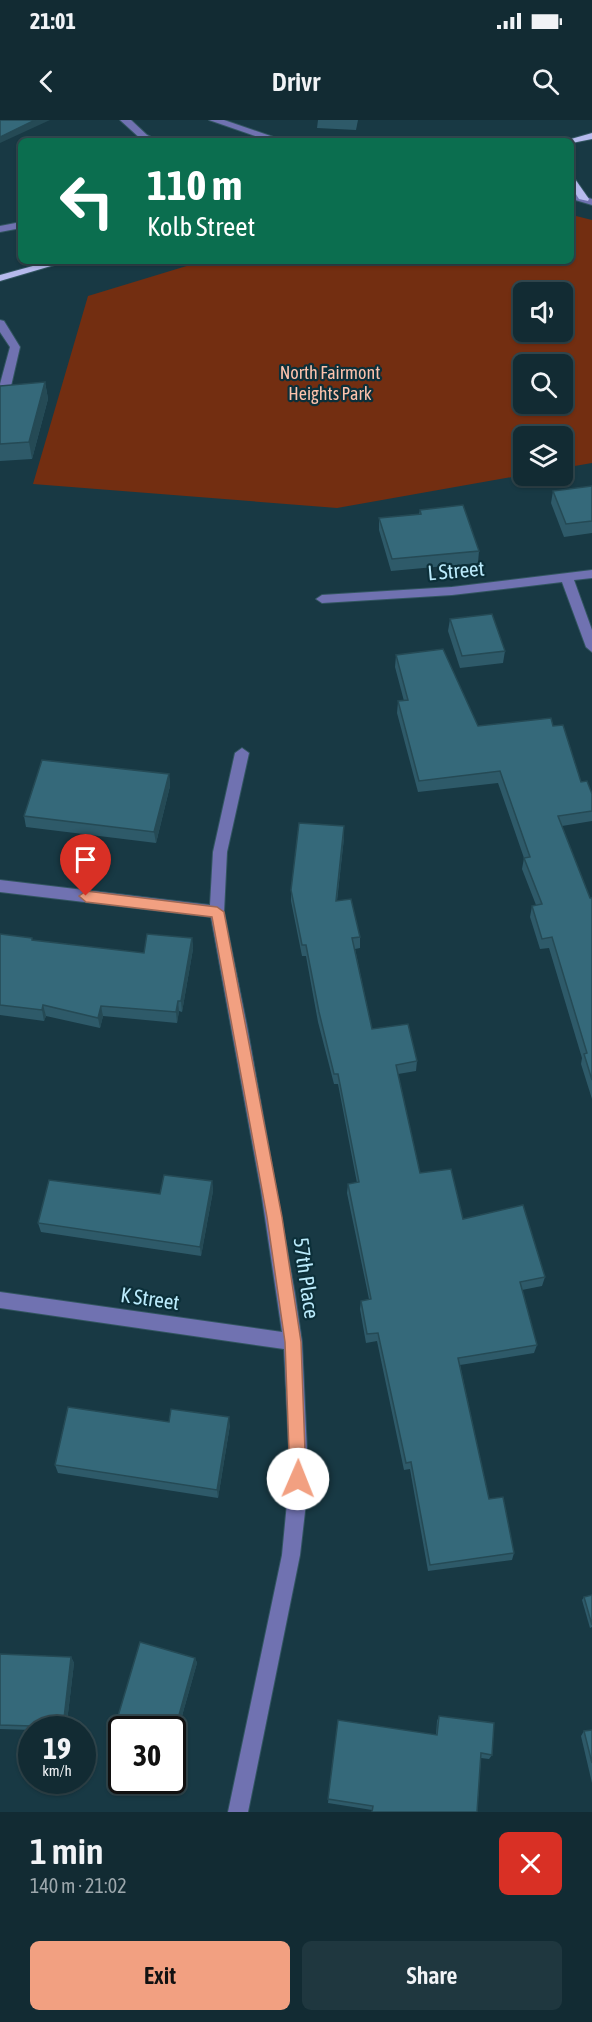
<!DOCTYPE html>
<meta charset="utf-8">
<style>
:root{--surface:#122b33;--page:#1f373f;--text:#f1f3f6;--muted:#9ca7ac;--line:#31474e;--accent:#f2a081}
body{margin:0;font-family:"Asap Condensed",sans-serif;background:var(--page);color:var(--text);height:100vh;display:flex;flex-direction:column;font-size:22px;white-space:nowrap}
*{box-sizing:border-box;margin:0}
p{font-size:20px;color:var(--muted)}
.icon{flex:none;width:33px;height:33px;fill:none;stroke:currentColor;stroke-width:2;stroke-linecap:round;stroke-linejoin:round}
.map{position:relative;height:1692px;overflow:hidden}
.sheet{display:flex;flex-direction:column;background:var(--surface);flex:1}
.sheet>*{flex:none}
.hud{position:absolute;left:18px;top:18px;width:556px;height:126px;border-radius:9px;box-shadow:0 2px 4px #0004,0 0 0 2px var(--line);background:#0b6e4f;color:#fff;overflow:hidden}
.fabs{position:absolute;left:513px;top:162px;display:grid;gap:12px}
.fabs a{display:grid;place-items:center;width:60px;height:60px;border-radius:9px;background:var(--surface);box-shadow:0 2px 4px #0004,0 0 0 2px var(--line);font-size:30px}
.speed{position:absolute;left:18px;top:1596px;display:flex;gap:12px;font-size:30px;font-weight:700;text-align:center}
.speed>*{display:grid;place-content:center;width:78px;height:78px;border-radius:50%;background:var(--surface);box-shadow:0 2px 4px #0004,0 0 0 2px var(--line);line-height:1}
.speed small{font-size:15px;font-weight:400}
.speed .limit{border:3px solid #111;border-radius:9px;background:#fff;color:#111}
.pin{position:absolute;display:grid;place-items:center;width:51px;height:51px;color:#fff;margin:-62px -26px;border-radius:50% 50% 50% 0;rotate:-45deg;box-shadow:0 0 6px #0007}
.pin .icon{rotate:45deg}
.me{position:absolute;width:66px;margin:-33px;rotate:1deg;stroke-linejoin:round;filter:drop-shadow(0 0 4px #0008)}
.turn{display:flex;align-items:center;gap:21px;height:126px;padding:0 30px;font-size:27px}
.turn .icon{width:78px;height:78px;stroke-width:2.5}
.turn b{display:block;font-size:42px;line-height:51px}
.round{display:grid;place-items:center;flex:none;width:63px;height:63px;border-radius:9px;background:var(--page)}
.head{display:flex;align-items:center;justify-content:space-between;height:102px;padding:0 30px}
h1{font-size:36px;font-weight:600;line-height:45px}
.primary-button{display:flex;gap:12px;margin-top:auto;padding:12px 30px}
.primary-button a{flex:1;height:69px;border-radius:9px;background:var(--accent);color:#111;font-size:24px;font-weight:600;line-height:69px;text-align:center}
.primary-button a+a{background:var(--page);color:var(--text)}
.status{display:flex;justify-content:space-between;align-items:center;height:42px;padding:0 30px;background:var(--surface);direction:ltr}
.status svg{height:16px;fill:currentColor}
header{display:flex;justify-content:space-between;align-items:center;height:78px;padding:0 30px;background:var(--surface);font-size:27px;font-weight:600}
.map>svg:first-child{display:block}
.green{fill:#732e11;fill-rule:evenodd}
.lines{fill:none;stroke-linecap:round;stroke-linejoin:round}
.minor-casing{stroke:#325561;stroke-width:2}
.major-casing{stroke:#325561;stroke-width:2}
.minor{fill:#7072b1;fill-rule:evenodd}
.major{fill:#b6baed;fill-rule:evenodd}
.wall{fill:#2e5a69}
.shaded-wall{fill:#254a55}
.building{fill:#35697a;stroke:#254a55;stroke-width:1.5}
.route{fill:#f2a081;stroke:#9d6854;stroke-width:1.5}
.labels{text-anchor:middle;stroke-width:4.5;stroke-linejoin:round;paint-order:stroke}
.far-park-label{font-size:18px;fill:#fdc3ad;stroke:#0c2f39}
.street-label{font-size:21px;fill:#bbebfc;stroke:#0c2f39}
</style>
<div class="status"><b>21:01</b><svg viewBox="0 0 49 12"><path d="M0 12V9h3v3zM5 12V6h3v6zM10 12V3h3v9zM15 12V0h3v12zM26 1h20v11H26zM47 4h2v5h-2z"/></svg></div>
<header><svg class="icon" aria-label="back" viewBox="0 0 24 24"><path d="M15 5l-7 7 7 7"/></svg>Drivr<svg class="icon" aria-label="search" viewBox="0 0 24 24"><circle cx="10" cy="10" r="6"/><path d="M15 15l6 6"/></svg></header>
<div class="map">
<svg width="592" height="1692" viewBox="0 0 592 1692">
<rect width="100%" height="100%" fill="#183944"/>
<!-- green -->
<path class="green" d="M 572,95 L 592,100 L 592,343 L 563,348 L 562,316 L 524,316 L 523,355 L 337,388 L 33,364 L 88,176 L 203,141 L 572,141 ZM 524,172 L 562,172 L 562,212 L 524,212 ZM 524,244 L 562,244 L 562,284 L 524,284 Z"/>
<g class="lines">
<!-- minor casing -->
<g class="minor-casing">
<g id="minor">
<path d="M 120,0 L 131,0 L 147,15 L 159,21 L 141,19 Z"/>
<path d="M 209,0 L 224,0 L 285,21 L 270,21 Z"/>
<path d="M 572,73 L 592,79 L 592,85 L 572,79 Z"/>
<path d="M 21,102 L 21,108 L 0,112 L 0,106 Z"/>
<path d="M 0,200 L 4,201 L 20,227 L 11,266 L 5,269 L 1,268 L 0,264 L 10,227 L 0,212 Z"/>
<path d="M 592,450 L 592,458 L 574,460 L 592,510 L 592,532 L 586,527 L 562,462 L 452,475 L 322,483 L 316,479 L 322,475 L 452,467 Z"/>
<path d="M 242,628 L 249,633 L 227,732 L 224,792 L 247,906 L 295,1174 L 302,1222 L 307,1331 L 306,1383 L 300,1435 L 248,1692 L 228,1692 L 282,1435 L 287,1383 L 289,1331 L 284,1229 L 0,1188 L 0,1172 L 282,1212 L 261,1071 L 211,797 L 0,772 L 0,760 L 210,785 L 213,732 L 235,633 Z"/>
</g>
</g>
<!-- major casing -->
<g class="major-casing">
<g id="major">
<path d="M 592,13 L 592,19 L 572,23 L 572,21 L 564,21 Z"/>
<path d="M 572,58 L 575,59 L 589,79 L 588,81 L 579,79 L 572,68 Z"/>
<path d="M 51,141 L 68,141 L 0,161 L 0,155 Z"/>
</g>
</g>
<!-- minor -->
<use href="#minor" class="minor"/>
<!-- major -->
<use href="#major" class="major"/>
</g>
<!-- wall -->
<g class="wall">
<path d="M 318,0 L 358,0 L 356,10 L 317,8 Z"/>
<path d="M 45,262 L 48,279 L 32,339 L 0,341 L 0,266 Z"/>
<path d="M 592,366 L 592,413 L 564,417 L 551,383 L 553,371 Z"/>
<path d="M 420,390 L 479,431 L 478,443 L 391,451 L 379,410 L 379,398 L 419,394 Z"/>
<path d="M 450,499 L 505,531 L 503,543 L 460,548 L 448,511 Z"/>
<path d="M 396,535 L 478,606 L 553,606 L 581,662 L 592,674 L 592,701 L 562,706 L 590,778 L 592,778 L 592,979 L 581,944 L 582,938 L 549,828 L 540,829 L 530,797 L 532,786 L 536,785 L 522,749 L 524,738 L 498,663 L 418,672 L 397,593 L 398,581 L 404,581 L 395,547 Z"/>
<path d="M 169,654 L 170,666 L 156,723 L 26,707 L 24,696 Z"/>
<path d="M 344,718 L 337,781 L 360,817 L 360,828 L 355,829 L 372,909 L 417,941 L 416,951 L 398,954 L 420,1053 L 463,1099 L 545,1157 L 542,1166 L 522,1170 L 537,1225 L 534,1233 L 460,1245 L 489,1379 L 514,1433 L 512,1440 L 428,1451 L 410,1349 L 404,1350 L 377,1221 L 366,1223 L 360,1189 L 361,1181 L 369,1179 L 347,1073 L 348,1064 L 357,1063 L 338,964 L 334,964 L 318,902 L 306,836 L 302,836 L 291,781 L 291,770 Z"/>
<path d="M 0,814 L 33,820 L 144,833 L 192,818 L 193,829 L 182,892 L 179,891 L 177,903 L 103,896 L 100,908 L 46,896 L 44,901 L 0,895 Z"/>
<path d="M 212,1061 L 213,1071 L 201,1136 L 41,1112 L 38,1103 Z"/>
<path d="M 169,1302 L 230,1305 L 218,1378 L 58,1353 L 55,1345 Z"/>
<path d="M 592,1475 L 592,1507 L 590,1508 L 582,1480 L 584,1477 Z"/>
<path d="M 0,1534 L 71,1537 L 74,1543 L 66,1610 L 32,1610 L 0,1609 Z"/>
<path d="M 195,1538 L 197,1543 L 172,1631 L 172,1610 L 122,1610 L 122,1620 L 116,1618 L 113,1613 Z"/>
<path d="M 439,1596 L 492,1635 L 489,1639 L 481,1638 L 477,1692 L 372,1692 L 372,1690 L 328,1683 L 338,1600 L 436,1615 L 437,1601 Z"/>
<path d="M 592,1610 L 592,1663 L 581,1616 L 584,1611 Z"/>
</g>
<!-- shaded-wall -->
<g class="shaded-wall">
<path d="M 35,0 L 50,0 L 0,23 L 0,17 Z"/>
<path d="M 45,262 L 48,279 L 32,339 L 29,322 Z"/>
<path d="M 169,654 L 170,666 L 156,723 L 154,712 Z"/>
<path d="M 344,706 L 344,718 L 335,792 L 336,781 Z"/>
<path d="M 192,818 L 193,829 L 182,892 L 181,881 Z"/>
<path d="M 178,881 L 179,891 L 177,903 L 176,892 Z"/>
<path d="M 43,885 L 46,896 L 44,901 L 42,890 Z"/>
<path d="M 101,886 L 103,896 L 100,908 L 98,898 Z"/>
<path d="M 212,1061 L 213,1071 L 201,1136 L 200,1127 Z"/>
<path d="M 229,1297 L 230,1305 L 218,1378 L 217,1370 Z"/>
<path d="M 71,1537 L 74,1543 L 66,1610 L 64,1610 L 63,1607 Z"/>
<path d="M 195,1538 L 197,1543 L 172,1631 L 172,1620 Z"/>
</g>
<!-- building -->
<g class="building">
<path d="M 0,0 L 35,0 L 0,17 Z"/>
<path d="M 45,262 L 29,322 L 0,324 L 0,266 Z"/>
<path d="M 592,366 L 592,401 L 566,404 L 553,371 Z"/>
<path d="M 463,385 L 479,431 L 392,439 L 379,398 L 421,394 L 420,390 Z"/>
<path d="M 492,494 L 505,531 L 462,536 L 450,499 Z"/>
<path d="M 443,529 L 478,606 L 551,598 L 553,606 L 563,605 L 581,662 L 587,661 L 592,674 L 592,691 L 558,696 L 590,778 L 592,778 L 592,960 L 584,934 L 587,933 L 552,817 L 542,819 L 532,786 L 542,784 L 524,738 L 530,737 L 500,651 L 419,661 L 398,581 L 408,580 L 396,535 Z"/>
<path d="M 42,640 L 169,654 L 154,712 L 24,696 Z"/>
<path d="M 299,703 L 344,706 L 336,781 L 351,779 L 360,817 L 352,818 L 372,909 L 408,904 L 417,941 L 396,945 L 420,1053 L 451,1049 L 463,1099 L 523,1085 L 545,1157 L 520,1162 L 537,1225 L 458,1238 L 489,1379 L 503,1377 L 514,1433 L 430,1445 L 411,1342 L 406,1343 L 378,1213 L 367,1214 L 361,1181 L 371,1179 L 348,1064 L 359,1062 L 338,954 L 334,954 L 319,892 L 306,825 L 302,825 L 291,770 Z"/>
<path d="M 0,814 L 32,818 L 32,820 L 144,833 L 147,814 L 192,818 L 181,881 L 178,881 L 176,892 L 101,886 L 98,898 L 43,885 L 42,890 L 0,885 Z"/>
<path d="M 164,1055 L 212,1061 L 200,1127 L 38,1103 L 49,1060 L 160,1074 Z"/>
<path d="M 68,1287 L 169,1302 L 171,1289 L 229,1297 L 217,1370 L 55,1345 Z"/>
<path d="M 592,1475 L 592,1505 L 584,1477 Z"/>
<path d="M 140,1522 L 195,1538 L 172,1620 L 172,1610 L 122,1610 L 122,1616 L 113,1613 Z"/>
<path d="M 0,1534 L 71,1537 L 63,1607 L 0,1605 Z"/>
<path d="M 439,1596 L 494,1603 L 492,1635 L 481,1633 L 477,1692 L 372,1692 L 373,1686 L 328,1679 L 338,1600 L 437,1615 Z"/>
<path d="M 592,1610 L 592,1643 L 584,1611 Z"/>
</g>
<!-- route -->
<path class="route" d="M 86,771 L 217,787 L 224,792 L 282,1097 L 301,1222 L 306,1359 L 304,1365 L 298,1368 L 292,1365 L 290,1359 L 285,1222 L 267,1097 L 212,797 L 86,782 L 79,776 Z"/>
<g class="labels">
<!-- far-park labels -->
<g class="far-park-label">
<text x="330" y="259">North Fairmont<tspan x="330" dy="21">Heights Park</tspan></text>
</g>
<!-- street labels -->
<g class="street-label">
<text transform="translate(456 451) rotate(-5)" y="7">L Street</text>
<text transform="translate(306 1158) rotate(82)" y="7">57th Place</text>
<text transform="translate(150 1179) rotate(8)" y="7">K Street</text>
</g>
</g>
</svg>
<div class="fabs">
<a><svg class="icon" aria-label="sound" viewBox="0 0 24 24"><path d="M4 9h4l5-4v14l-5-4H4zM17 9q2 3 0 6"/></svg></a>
<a><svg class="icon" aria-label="search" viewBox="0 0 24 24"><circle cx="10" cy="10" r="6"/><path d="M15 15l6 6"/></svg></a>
<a><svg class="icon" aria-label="layers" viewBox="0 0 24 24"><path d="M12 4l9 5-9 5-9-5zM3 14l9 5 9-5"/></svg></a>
</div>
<div class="speed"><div>19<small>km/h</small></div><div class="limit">30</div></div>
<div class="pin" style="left:86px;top:776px;background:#d93025"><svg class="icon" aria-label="arrive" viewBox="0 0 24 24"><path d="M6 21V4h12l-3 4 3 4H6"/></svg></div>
<svg class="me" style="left:298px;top:1359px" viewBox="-20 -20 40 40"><circle r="19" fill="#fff"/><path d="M0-13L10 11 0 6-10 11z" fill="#f2a081"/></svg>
<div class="hud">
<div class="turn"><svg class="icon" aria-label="left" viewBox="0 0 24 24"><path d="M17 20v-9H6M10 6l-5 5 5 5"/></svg><div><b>110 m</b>Kolb Street</div></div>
</div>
</div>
<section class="sheet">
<div class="head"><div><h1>1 min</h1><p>140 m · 21:02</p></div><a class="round" style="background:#d93025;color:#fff"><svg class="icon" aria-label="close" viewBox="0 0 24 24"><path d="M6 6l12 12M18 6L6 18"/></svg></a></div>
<div class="primary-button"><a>Exit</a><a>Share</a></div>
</section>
